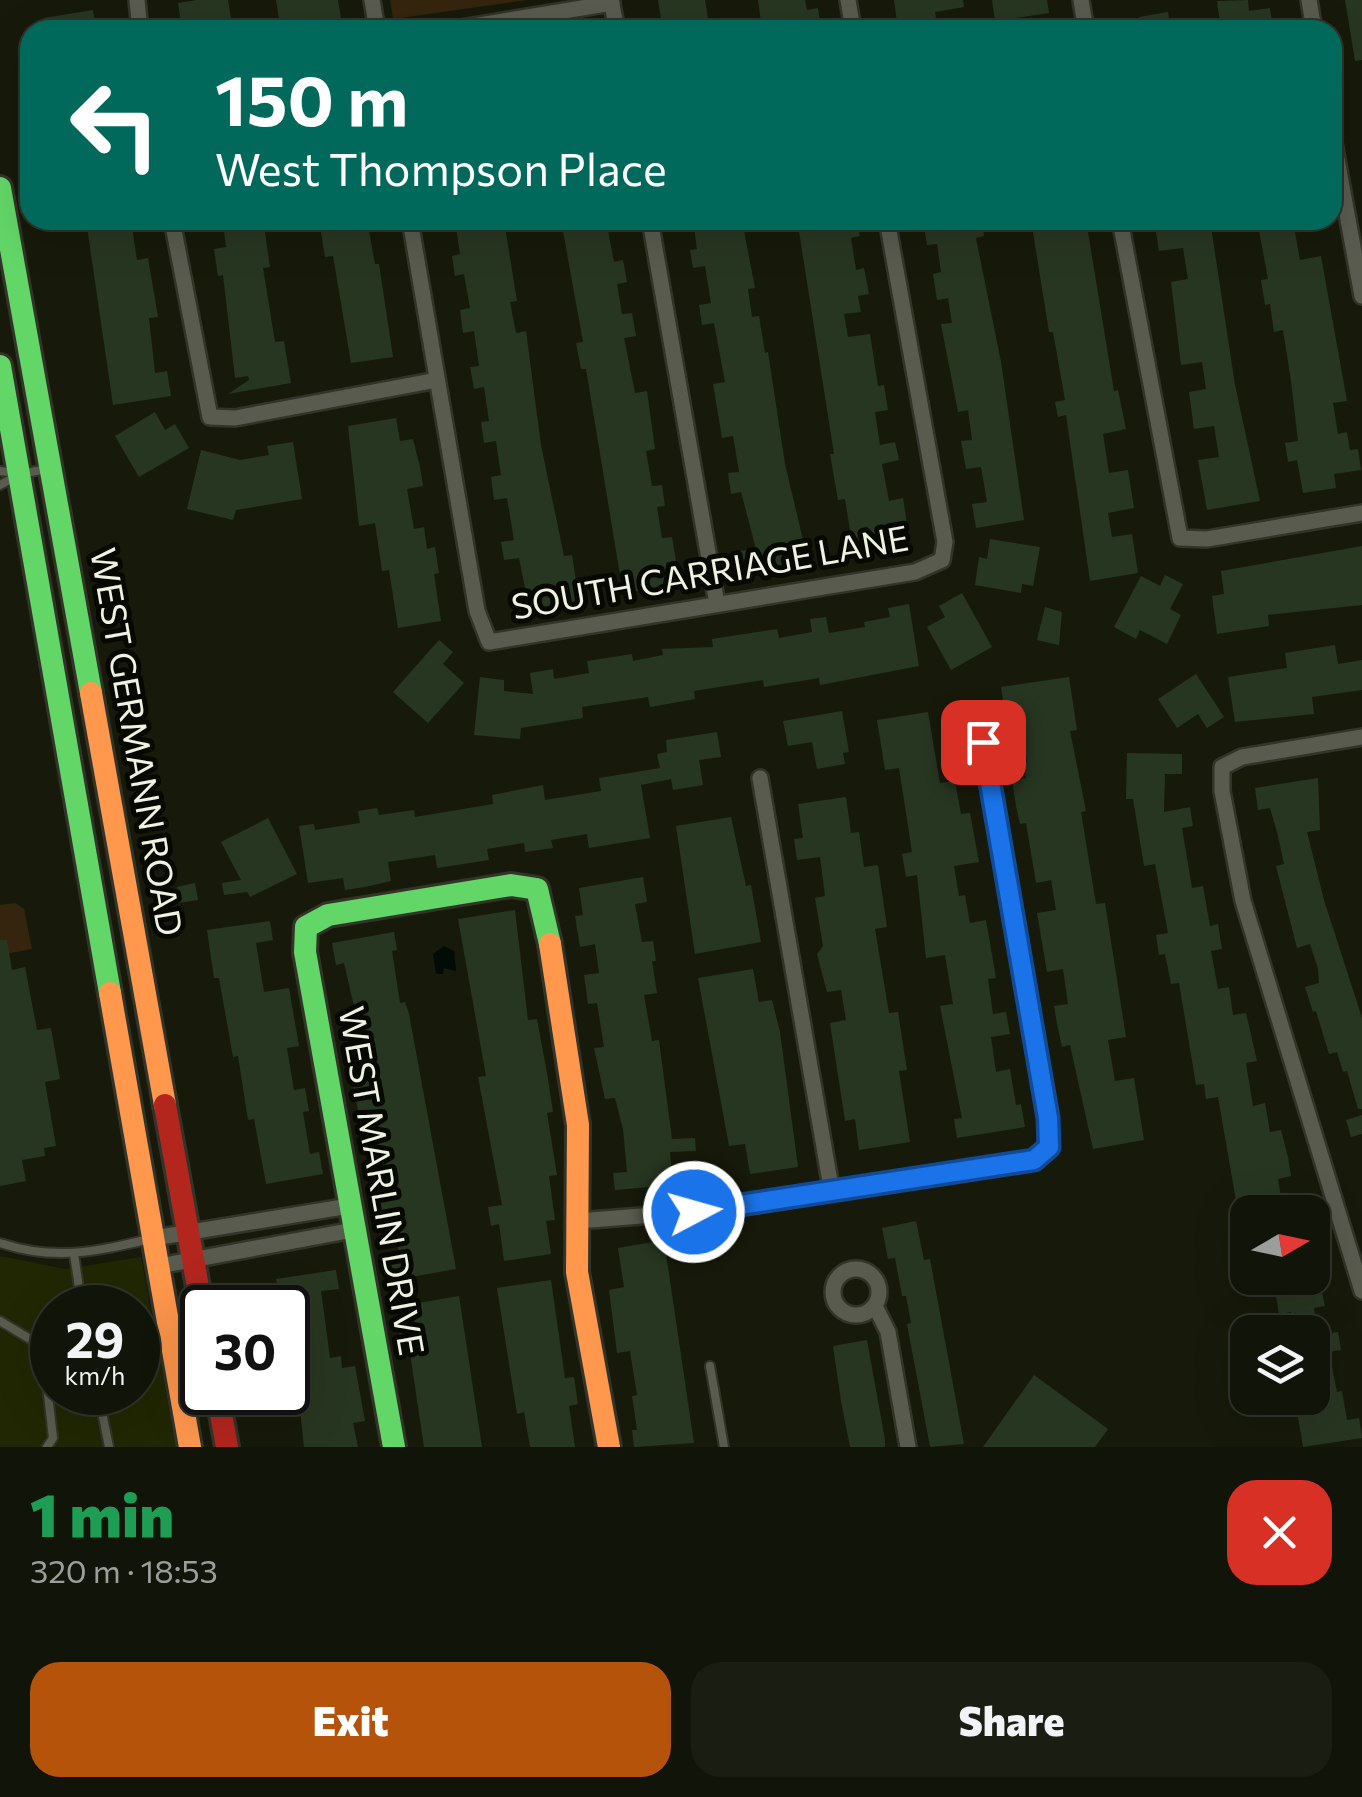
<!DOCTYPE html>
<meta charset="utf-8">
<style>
:root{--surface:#111408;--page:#1a1d12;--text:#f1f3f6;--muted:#9c9e9c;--line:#303329;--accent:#b45309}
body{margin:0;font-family:Commissioner,sans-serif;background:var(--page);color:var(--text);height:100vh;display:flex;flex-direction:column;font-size:38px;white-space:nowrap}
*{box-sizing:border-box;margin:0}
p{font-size:32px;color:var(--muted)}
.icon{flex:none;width:55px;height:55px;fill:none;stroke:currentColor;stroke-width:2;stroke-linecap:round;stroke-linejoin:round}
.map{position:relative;height:1447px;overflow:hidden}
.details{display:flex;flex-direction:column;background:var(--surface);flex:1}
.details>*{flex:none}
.banner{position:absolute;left:20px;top:20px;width:1322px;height:210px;border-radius:30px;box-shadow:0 10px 40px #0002,0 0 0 2px var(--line);background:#00695c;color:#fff;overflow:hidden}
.needle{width:65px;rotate:81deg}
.controls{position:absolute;left:1230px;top:1195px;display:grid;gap:20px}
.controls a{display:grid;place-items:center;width:100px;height:100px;border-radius:20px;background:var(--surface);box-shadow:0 10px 40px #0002,0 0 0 2px var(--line);font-size:50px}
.speed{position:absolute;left:30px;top:1285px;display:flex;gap:20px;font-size:50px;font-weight:700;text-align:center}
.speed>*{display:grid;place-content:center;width:130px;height:130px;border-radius:50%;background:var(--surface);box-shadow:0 10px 40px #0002,0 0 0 2px var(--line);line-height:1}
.speed small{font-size:25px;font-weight:400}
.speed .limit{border:5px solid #111;border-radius:15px;background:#fff;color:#111}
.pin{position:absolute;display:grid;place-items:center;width:85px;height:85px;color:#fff;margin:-42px;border-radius:20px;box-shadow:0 5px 15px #0006}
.me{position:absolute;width:110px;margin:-55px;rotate:84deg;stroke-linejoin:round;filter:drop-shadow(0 0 8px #0008)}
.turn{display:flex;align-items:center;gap:35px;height:210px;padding:0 30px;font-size:45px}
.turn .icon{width:130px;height:130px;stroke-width:2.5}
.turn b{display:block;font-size:70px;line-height:85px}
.round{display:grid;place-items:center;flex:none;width:105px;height:105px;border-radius:30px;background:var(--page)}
.headline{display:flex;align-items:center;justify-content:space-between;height:170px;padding:0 30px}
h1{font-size:60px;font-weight:800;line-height:75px;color:#1e9e55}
.cta{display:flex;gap:20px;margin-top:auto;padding:20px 30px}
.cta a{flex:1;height:115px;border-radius:30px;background:var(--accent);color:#fff;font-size:40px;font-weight:800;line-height:115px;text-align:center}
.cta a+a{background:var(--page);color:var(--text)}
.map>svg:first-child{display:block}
.built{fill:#212702;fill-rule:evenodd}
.green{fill:#35250f}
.water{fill:#020b05}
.building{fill:#273621}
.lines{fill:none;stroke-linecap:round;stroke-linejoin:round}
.lane-casing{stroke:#323429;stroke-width:12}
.street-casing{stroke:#323429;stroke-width:20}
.fast-casing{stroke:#323429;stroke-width:28}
.slow-casing{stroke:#323429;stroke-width:28}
.jam-casing{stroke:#323429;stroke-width:28}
.lane{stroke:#585b4e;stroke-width:8}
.street{stroke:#585b4e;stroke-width:15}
.fast{stroke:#63d668;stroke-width:22}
.slow{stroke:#ff974d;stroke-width:22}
.jam{stroke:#b3261e;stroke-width:22}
.route-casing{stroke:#114b97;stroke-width:25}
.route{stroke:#1a73e8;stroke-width:18}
.labels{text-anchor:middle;stroke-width:10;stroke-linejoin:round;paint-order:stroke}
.street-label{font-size:35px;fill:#eef3e1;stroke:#070901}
</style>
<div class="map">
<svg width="1362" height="1447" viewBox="0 0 1362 1447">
<rect width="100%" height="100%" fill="#171a0a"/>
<!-- built -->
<path class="built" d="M 0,1256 L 65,1269 L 141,1257 L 176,1447 L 0,1447 ZM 52,1308 L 138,1308 L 138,1392 L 52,1392 Z"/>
<!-- green -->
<g class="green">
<path d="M 390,0 L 527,0 L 393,19 Z"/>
<path d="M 15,903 L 24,909 L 32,949 L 0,955 L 0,905 Z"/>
</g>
<!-- water -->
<path class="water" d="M 444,946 L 454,951 L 456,971 L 444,968 L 443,974 L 436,974 L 433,954 Z"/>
<!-- building -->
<g class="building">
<path d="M 197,0 L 228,0 L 233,30 L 182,30 L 178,3 Z"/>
<path d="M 276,0 L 338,0 L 343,30 L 281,30 Z"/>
<path d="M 658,0 L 705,0 L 710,30 L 663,30 Z"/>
<path d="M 758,0 L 805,0 L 807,10 L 818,8 L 821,30 L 762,30 Z"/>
<path d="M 894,0 L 963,0 L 964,7 L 935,12 L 938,30 L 898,30 Z"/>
<path d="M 992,0 L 1047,0 L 1049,13 L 995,21 Z"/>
<path d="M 1248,0 L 1249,11 L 1270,8 L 1273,30 L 1221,30 L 1217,1 Z"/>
<path d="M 1345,0 L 1362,0 L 1362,60 L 1355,61 Z"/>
<path d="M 93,10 L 96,30 L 46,30 L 44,18 Z"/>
<path d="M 1168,12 L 1171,30 L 1141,30 L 1139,17 Z"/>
<path d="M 86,220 L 131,220 L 137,260 L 148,258 L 158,317 L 149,318 L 155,373 L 167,371 L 171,396 L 113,405 Z"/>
<path d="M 319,220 L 367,220 L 375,264 L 379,264 L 393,357 L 351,363 L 333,256 L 325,257 Z"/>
<path d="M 504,220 L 517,301 L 510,302 L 516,333 L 526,331 L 541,445 L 564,556 L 572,555 L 579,601 L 520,611 L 517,595 L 526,593 L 519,558 L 504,560 L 501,542 L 514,540 L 507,498 L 494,500 L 491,477 L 501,475 L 496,441 L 484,443 L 481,422 L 489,421 L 484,387 L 474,389 L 470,367 L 479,366 L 474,331 L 463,333 L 460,310 L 470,308 L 464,274 L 455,276 L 452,256 L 460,254 L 456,228 Z"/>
<path d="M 561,220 L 606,220 L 614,262 L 623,260 L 627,282 L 617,284 L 622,314 L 632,313 L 636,336 L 624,338 L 635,393 L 647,391 L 655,449 L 646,451 L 652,486 L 662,485 L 665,506 L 657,507 L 662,538 L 672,537 L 676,561 L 666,563 L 670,586 L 623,593 L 586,369 L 581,369 L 576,343 L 583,342 Z"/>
<path d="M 693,220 L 742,220 L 755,288 L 748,289 L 752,317 L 759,316 L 765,353 L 768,352 L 785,464 L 808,561 L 742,572 L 739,551 L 756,549 L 741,492 L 731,494 L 728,473 L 739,472 L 733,436 L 722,438 L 713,384 L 725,382 L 714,323 L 702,325 L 699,305 L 711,303 L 705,266 L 693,268 L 690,250 L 697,249 Z"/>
<path d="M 828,220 L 857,220 L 860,236 L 851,238 L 856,270 L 864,268 L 869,294 L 858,296 L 861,312 L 844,314 L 848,337 L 870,334 L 878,386 L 884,385 L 888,410 L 875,412 L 880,445 L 895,442 L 899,460 L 882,464 L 889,501 L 903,498 L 907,524 L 897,525 L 900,548 L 854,555 L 845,499 L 838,500 L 830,454 L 834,454 L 798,225 Z"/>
<path d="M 923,220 L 982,220 L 984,236 L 976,238 L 1001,362 L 1024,520 L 976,528 L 972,504 L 987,502 L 981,467 L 966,469 L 961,441 L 972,440 L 968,410 L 958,412 L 941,324 L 952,323 L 948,298 L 937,300 L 933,274 L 941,272 L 937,244 L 927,245 Z"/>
<path d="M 1068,220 L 1086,220 L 1114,391 L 1118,390 L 1126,429 L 1103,434 L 1109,473 L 1128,470 L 1134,508 L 1108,513 L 1112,537 L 1132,534 L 1138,573 L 1090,581 L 1066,415 L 1058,417 L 1055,402 L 1065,400 L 1053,332 L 1049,332 L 1032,226 Z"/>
<path d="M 1154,220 L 1210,220 L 1235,385 L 1260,501 L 1207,510 L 1198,460 L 1219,457 L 1214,426 L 1194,429 L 1189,392 L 1206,389 L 1202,362 L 1181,365 L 1171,282 L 1188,279 L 1183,248 L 1159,251 Z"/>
<path d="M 1257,220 L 1322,220 L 1322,227 L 1295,232 L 1300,260 L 1321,256 L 1347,401 L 1333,403 L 1338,434 L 1347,432 L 1350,450 L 1358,449 L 1361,470 L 1334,474 L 1336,488 L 1303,493 L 1297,460 L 1288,462 L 1285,443 L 1298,441 L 1291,381 L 1283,330 L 1274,332 L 1270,304 L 1265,305 L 1261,280 L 1268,279 Z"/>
<path d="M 264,225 L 270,267 L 263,268 L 275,342 L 284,341 L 291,383 L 228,394 L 249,380 L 248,376 L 235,378 L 223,275 L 218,276 L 214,249 L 226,247 L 224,232 Z"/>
<path d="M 155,412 L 165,430 L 175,424 L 189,448 L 139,477 L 115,436 Z"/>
<path d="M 396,418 L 400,441 L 413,439 L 420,467 L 423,486 L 407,489 L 414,529 L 424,527 L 427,549 L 435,547 L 439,573 L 434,574 L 441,621 L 398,628 L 389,570 L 382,571 L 375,523 L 359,526 L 348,426 Z"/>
<path d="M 293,442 L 302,499 L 236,510 L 233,520 L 187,509 L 201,450 L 240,460 L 269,455 L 267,446 Z"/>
<path d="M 990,539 L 1040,547 L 1033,586 L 1022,584 L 1021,593 L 975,585 L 979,557 L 987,559 Z"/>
<path d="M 1362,546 L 1362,605 L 1268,615 L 1269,626 L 1217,634 L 1212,596 L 1224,594 L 1221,571 Z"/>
<path d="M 1165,575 L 1183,584 L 1170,609 L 1181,615 L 1167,644 L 1140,630 L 1136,639 L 1114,627 L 1141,576 L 1160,586 Z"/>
<path d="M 962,593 L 992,647 L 951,670 L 927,627 L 945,617 L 939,606 Z"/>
<path d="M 909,604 L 919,666 L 820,685 L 819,678 L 764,687 L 763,680 L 694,691 L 695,699 L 650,707 L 648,697 L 582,707 L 583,718 L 521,728 L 520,739 L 474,735 L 480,677 L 504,680 L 504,691 L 533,694 L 530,673 L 553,669 L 554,679 L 589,673 L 587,661 L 632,654 L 633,661 L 663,655 L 662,649 L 713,647 L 712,639 L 777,629 L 779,638 L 812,632 L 810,619 L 826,617 L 829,633 L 865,627 L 864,622 L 890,617 L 888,608 Z"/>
<path d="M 1045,607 L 1062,612 L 1059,645 L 1037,640 Z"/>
<path d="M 439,640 L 453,652 L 443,664 L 464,683 L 428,723 L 393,692 Z"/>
<path d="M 1335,645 L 1338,664 L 1362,660 L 1362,690 L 1312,697 L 1314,714 L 1235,722 L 1228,677 L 1287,668 L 1285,653 Z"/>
<path d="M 1196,674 L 1224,717 L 1207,728 L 1198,714 L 1177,728 L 1158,699 Z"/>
<path d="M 1069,677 L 1077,730 L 1070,731 L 1086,811 L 1081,812 L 1096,904 L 1105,903 L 1126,1037 L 1108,1040 L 1115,1081 L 1134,1078 L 1144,1140 L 1093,1149 L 1070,1045 L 1062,1047 L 1057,1024 L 1054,1006 L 1068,1004 L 1063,969 L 1047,972 L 1037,913 L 1056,910 L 1051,880 L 1036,883 L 1026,823 L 1020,824 L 1016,806 L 1012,781 L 1026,778 L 1023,763 L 1027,762 L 1018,706 L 1004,708 L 1001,687 Z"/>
<path d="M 842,711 L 849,752 L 843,753 L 845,764 L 817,769 L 812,742 L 788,746 L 783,721 Z"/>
<path d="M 928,712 L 940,783 L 955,781 L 961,814 L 970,813 L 979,862 L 954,866 L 959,896 L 965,895 L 970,923 L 986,920 L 996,978 L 988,979 L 993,1014 L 1006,1012 L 1010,1034 L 991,1037 L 996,1072 L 1010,1069 L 1016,1105 L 1021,1104 L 1025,1127 L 957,1138 L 954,1119 L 962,1118 L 940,1006 L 953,1004 L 945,955 L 926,958 L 917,875 L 906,877 L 902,854 L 912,852 L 899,768 L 885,770 L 877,720 Z"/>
<path d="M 717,732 L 721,757 L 699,760 L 703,785 L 673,790 L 671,779 L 641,785 L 650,838 L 589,848 L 587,834 L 551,840 L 553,848 L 525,852 L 524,843 L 487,849 L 489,860 L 437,868 L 435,855 L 388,862 L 391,881 L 365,887 L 345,890 L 343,878 L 308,883 L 299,826 L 314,824 L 315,830 L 360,823 L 358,811 L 377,808 L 379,815 L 414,810 L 415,817 L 493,804 L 492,795 L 543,785 L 545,800 L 601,791 L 599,778 L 660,768 L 657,754 L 667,752 L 666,740 Z"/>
<path d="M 1127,753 L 1182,754 L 1182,774 L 1165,774 L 1164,812 L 1190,807 L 1193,826 L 1182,828 L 1192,888 L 1203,886 L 1210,926 L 1218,924 L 1222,949 L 1211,951 L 1218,989 L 1229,987 L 1233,1015 L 1246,1013 L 1257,1061 L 1246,1063 L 1253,1106 L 1265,1103 L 1270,1132 L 1281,1130 L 1288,1157 L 1291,1176 L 1278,1179 L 1283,1209 L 1238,1212 L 1218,1097 L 1206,1099 L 1204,1084 L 1196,1085 L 1179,983 L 1171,984 L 1165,954 L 1159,955 L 1156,935 L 1168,933 L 1155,864 L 1144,866 L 1133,799 L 1126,799 Z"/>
<path d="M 1318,778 L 1320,830 L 1307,832 L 1324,900 L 1362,1018 L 1362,1109 L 1358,1109 L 1347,1071 L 1343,1072 L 1337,1052 L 1329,1054 L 1316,1011 L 1313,1012 L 1305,987 L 1319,983 L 1318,969 L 1310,944 L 1297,948 L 1276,866 L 1284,864 L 1278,836 L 1270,808 L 1258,810 L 1255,788 Z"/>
<path d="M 846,797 L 851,833 L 859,832 L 864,867 L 878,865 L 887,927 L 875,929 L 889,1013 L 898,1012 L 907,1070 L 899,1071 L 910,1142 L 859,1150 L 855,1119 L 845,1121 L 830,1023 L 846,1020 L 841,990 L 827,992 L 817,954 L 823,946 L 815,898 L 825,896 L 820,857 L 797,860 L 794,839 L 803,838 L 798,804 Z"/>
<path d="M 731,817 L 746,886 L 751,885 L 761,942 L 695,954 L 676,826 Z"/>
<path d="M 268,818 L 297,874 L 250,897 L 247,892 L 224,895 L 222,883 L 241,880 L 221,842 Z"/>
<path d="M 643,877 L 647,902 L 635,904 L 642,942 L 653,941 L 656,961 L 652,961 L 657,993 L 644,995 L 652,1041 L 659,1040 L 672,1139 L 695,1138 L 696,1151 L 670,1152 L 673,1185 L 615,1190 L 613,1173 L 627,1172 L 623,1129 L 615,1098 L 605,1099 L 594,1048 L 604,1047 L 597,1003 L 588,1004 L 584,975 L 599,973 L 595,944 L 580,947 L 575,916 L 583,915 L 579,888 Z"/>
<path d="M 195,883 L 198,900 L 179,903 L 177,887 Z"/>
<path d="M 515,910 L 528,1020 L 537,1019 L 547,1073 L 553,1112 L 547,1113 L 557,1175 L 549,1176 L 555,1220 L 546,1221 L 551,1254 L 504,1261 L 499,1224 L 491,1226 L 488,1207 L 502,1205 L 478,1077 L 486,1076 L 458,919 Z"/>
<path d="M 270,921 L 273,940 L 256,943 L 264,992 L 289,988 L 299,1046 L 287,1048 L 294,1090 L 305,1088 L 309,1111 L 303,1112 L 310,1154 L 319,1152 L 323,1174 L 266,1184 L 254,1119 L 248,1120 L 238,1056 L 233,1057 L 219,978 L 214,978 L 207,930 Z"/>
<path d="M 394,932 L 397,950 L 392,951 L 400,1003 L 405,1002 L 409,1014 L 456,1269 L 389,1281 L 385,1261 L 400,1258 L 391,1211 L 376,1213 L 344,1031 L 359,1028 L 344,963 L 336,965 L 332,943 Z"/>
<path d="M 0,940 L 7,940 L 12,970 L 25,967 L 37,1030 L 51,1028 L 60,1079 L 45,1082 L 56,1146 L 44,1148 L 45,1156 L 22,1160 L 26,1181 L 0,1186 Z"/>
<path d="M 753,969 L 759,1002 L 772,1000 L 780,1032 L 798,1167 L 750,1174 L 745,1144 L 729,1146 L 698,978 Z"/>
<path d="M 1362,1115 L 1362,1134 L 1351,1137 L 1346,1120 Z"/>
<path d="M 916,1221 L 924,1260 L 930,1259 L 964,1444 L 930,1447 L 907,1324 L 911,1323 L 906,1296 L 902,1296 L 895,1258 L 888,1259 L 882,1228 Z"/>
<path d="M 664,1240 L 694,1443 L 634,1447 L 632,1430 L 637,1430 L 632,1396 L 637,1395 L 630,1351 L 617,1353 L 609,1290 L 624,1287 L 618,1248 Z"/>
<path d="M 336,1270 L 339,1289 L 321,1291 L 330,1358 L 341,1356 L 342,1368 L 355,1366 L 365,1421 L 353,1423 L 358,1447 L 304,1447 L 292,1335 L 288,1335 L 288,1308 L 281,1308 L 276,1279 Z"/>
<path d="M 1273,1278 L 1319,1278 L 1325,1306 L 1314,1308 L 1316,1325 L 1294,1329 L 1291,1312 L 1279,1314 Z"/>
<path d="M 551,1280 L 565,1378 L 574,1377 L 578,1404 L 569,1406 L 575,1447 L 530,1447 L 524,1412 L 517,1414 L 497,1288 Z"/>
<path d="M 459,1296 L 482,1447 L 424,1447 L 410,1353 L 403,1354 L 399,1332 L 416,1329 L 412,1304 Z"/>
<path d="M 1338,1332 L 1341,1350 L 1329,1352 L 1337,1392 L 1342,1391 L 1347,1420 L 1359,1418 L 1362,1438 L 1303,1447 L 1295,1399 L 1312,1398 L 1312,1336 Z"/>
<path d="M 867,1340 L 885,1440 L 885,1447 L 850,1447 L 841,1401 L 833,1346 Z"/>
<path d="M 1034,1375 L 1108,1429 L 1095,1447 L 983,1447 Z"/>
</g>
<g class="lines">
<!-- lane casing -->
<g class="lane-casing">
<g id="lane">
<path d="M 0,471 L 16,473"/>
<path d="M 0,485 L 20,474 L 47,469"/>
<path d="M 0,1243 C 55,1261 94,1252 150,1239"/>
<path d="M 74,1254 L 82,1308"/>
<path d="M 0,1321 L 35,1342 L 46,1377 L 53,1438 L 47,1447"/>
<path d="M 710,1366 L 724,1447"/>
<path d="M 98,1392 L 109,1447"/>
</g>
</g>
<!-- street casing -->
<g class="street-casing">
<g id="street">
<path d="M 137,0 L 140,30"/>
<path d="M 372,0 L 377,30"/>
<path d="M 611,0 L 617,30"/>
<path d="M 848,0 L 853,30"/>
<path d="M 1081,0 L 1086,30"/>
<path d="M 1309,0 L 1314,30"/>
<path d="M 449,30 L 612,3"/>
<path d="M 1332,132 L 1362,296"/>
<path d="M 172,220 L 210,417 L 235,418 L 437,380"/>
<path d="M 410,220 L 477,611 L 489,642 L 915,572 L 942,560 L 945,542 L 887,220"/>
<path d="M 650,220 L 717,604"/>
<path d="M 1120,220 L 1180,538 L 1207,539 L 1362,513"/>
<path d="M 1362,737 L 1242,757 L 1222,767 L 1222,791 L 1243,901 L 1362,1291"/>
<path d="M 760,778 L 832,1193"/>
<path d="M 578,1221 L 730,1209 L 1034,1160 L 1049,1147 L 1048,1118 L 983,742"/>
<path d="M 154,1238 L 349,1206"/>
<path d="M 159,1266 L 353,1230"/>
<circle cx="856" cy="1292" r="23"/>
<path d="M 875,1306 L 888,1332 L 908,1447"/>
</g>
</g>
<!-- fast casing -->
<g class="fast-casing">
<g id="fast">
<path d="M 0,188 L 91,693"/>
<path d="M 0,366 L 110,993"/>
<path d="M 394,1447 L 305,952 L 306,927 L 328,915 L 511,885 L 537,889 L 550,944"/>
</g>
</g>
<!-- slow casing -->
<g class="slow-casing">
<g id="slow">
<path d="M 91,693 L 165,1105"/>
<path d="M 550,944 L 578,1125 L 577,1272 L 609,1447"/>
<path d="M 110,993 L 190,1447"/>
</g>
</g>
<!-- jam casing -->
<g class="jam-casing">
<g id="jam">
<path d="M 165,1105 L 202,1309"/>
<path d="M 217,1392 L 227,1447"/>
</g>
</g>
<!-- lane -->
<use href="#lane" class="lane"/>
<!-- street -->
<use href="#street" class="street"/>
<!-- fast -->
<use href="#fast" class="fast"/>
<!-- slow -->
<use href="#slow" class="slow"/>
<!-- jam -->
<use href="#jam" class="jam"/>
</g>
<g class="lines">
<!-- route casing -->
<g class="route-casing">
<path id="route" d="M 694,1212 L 1034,1160 L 1049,1147 L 1048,1118 L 983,742"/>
</g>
<!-- route -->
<use href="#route" class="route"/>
</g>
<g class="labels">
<!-- street labels -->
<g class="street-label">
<text transform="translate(710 573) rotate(-10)" y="12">SOUTH CARRIAGE LANE</text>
<text transform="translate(136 742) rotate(80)" y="12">WEST GERMANN ROAD</text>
<text transform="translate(381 1181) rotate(80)" y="12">WEST MARLIN DRIVE</text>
</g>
</g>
</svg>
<div class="controls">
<a><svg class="needle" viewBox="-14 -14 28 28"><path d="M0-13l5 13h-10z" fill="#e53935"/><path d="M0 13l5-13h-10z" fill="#9c9e9c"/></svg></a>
<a><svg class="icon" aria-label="layers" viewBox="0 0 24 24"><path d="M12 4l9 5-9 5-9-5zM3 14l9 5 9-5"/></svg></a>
</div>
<div class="speed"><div>29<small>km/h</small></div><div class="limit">30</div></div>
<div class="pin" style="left:983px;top:742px;background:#d93025"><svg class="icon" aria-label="arrive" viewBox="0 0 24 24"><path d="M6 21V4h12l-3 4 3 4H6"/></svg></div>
<svg class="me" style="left:694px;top:1212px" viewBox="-20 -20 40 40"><circle r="17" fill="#1a73e8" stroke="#fff" stroke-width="3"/><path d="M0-11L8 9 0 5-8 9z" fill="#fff"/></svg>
<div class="banner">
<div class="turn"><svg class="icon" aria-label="left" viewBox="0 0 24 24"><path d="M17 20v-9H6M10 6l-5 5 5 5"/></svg><div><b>150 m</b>West Thompson Place</div></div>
</div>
</div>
<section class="details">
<div class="headline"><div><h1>1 min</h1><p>320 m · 18:53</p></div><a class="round" style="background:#d93025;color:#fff"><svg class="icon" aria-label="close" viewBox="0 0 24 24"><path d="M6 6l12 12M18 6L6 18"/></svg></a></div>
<div class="cta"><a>Exit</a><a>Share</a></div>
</section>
